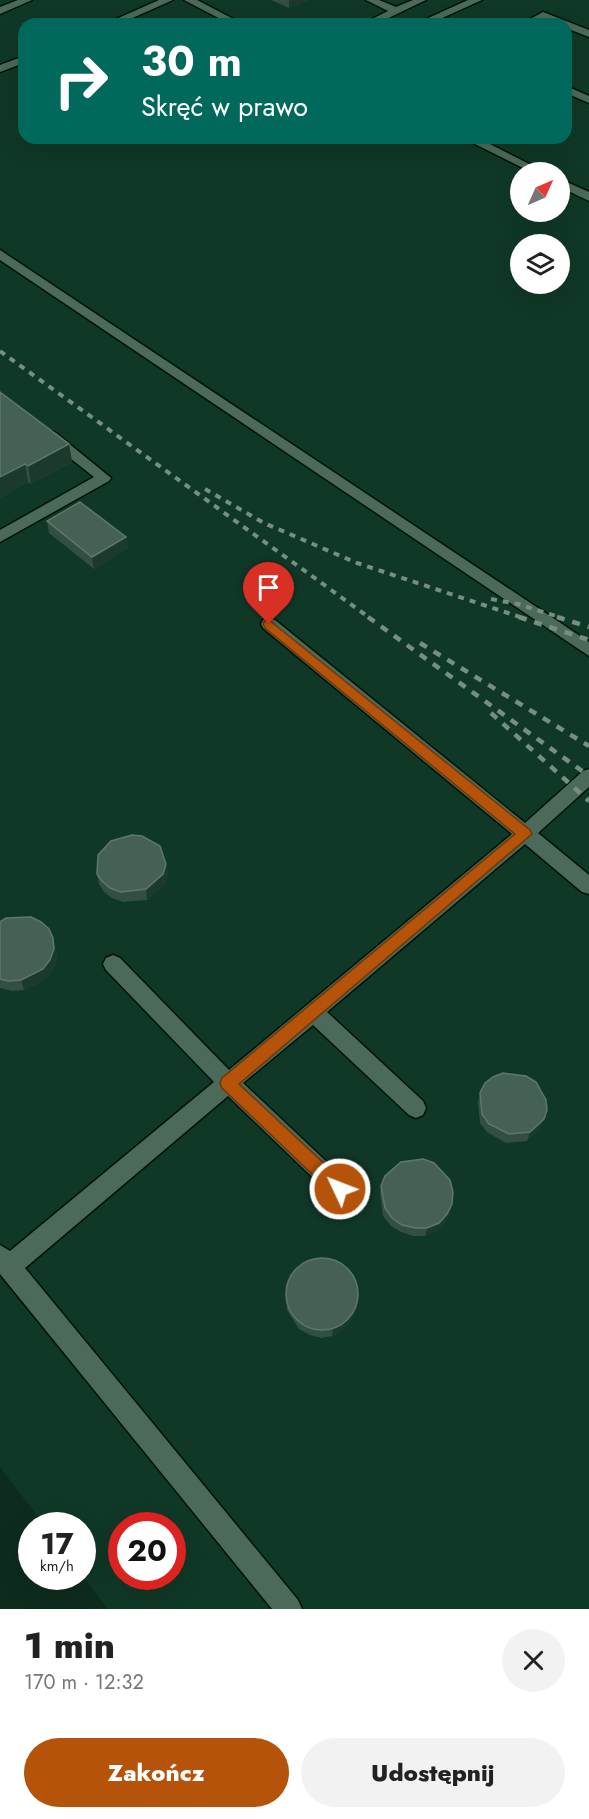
<!DOCTYPE html>
<html lang="pl">
<meta charset="utf-8">
<style>
:root{--surface:#fff;--page:#f2f2f2;--text:#222;--muted:#767676;--accent:#b45309}
body{margin:0;font-family:Jost,sans-serif;background:var(--page);color:var(--text);height:100vh;display:flex;flex-direction:column;font-size:22px;white-space:nowrap}
*{box-sizing:border-box;margin:0}
p{font-size:20px;color:var(--muted)}
.icon{flex:none;width:33px;height:33px;fill:none;stroke:currentColor;stroke-width:2;stroke-linecap:round;stroke-linejoin:round}
.map{position:relative;height:1609px;overflow:hidden}
.details{display:flex;flex-direction:column;background:var(--surface);flex:1}
.details>*{flex:none}
.top-card{position:absolute;left:18px;top:18px;width:554px;height:126px;border-radius:18px;box-shadow:0 6px 24px #0002;background:#00695c;color:#fff;overflow:hidden}
.needle{width:39px;rotate:45deg}
.controls{position:absolute;left:510px;top:162px;display:grid;gap:12px}
.controls a{display:grid;place-items:center;width:60px;height:60px;border-radius:50%;background:var(--surface);box-shadow:0 6px 24px #0002;font-size:30px}
.speed{position:absolute;left:18px;top:1512px;display:flex;gap:12px;font-size:30px;font-weight:700;text-align:center}
.speed>*{display:grid;place-content:center;width:78px;height:78px;border-radius:50%;background:var(--surface);box-shadow:0 6px 24px #0002;line-height:1}
.speed small{font-size:15px;font-weight:400}
.speed .limit{border:9px solid #d22;background:#fff;color:#111}
.pin{position:absolute;display:grid;place-items:center;width:51px;height:51px;color:#fff;margin:-62px -26px;border-radius:50% 50% 50% 0;rotate:-45deg;box-shadow:0 0 6px #0007}
.pin .icon{rotate:45deg}
.me{position:absolute;width:66px;margin:-33px;rotate:313deg;stroke-linejoin:round;filter:drop-shadow(0 0 4px #0008)}
.turn{display:flex;align-items:center;gap:21px;height:126px;padding:0 24px;font-size:27px}
.turn .icon{width:78px;height:78px;stroke-width:2.5}
.turn b{display:block;font-size:42px;line-height:51px}
.round{display:grid;place-items:center;flex:none;width:63px;height:63px;border-radius:32px;background:var(--page)}
.head{display:flex;align-items:center;justify-content:space-between;height:102px;padding:0 24px}
h1{font-size:36px;font-weight:800;line-height:45px}
.action{display:flex;gap:12px;margin-top:auto;padding:12px 24px}
.action a{flex:1;height:69px;border-radius:36px;background:var(--accent);color:#fff;font-size:24px;font-weight:800;line-height:69px;text-align:center}
.action a+a{background:var(--page);color:var(--text)}
.map>svg:first-child{display:block}
.built{fill:#103827;fill-rule:evenodd}
.lines{fill:none;stroke-linecap:round;stroke-linejoin:round}
.service-casing{stroke:#001408;stroke-width:3}
.service{fill:#4b6a5a;fill-rule:evenodd}
.rail-far1{stroke:#778f83;stroke-width:4;stroke-dasharray:6 6;stroke-linecap:butt}
.rail{stroke:#778f83;stroke-width:4.5;stroke-dasharray:8 8;stroke-linecap:butt}
.wall{fill:#324f41}
.shaded-wall{fill:#1b3a2b}
.building{fill:#456153;stroke:#5e786b;stroke-width:1.5}
.route{fill:#b45309;stroke:#753606;stroke-width:1.5}
</style>
<div class="map">
<svg width="589" height="1609" viewBox="0 0 589 1609">
<rect width="100%" height="100%" fill="#0d2c1e"/>
<!-- built -->
<path class="built" d="M 0,0 L 589,0 L 589,1609 L 108,1609 L 83,1576 L 82,1526 L 44,1525 L 0,1467 ZM 24,24 L 566,24 L 566,138 L 24,138 ZM 520,172 L 560,172 L 560,212 L 520,212 ZM 520,244 L 560,244 L 560,284 L 520,284 ZM 122,1526 L 172,1526 L 172,1576 L 122,1576 Z"/>
<g class="lines">
<!-- service casing -->
<g class="service-casing">
<g id="service">
<path d="M 18,0 L 32,0 L 0,14 L 0,7 Z"/>
<path d="M 159,0 L 173,0 L 119,24 L 105,24 Z"/>
<path d="M 184,0 L 197,0 L 243,24 L 230,24 Z"/>
<path d="M 366,0 L 379,0 L 396,7 L 413,0 L 426,0 L 376,24 L 362,24 L 388,11 Z"/>
<path d="M 468,0 L 482,0 L 429,24 L 415,24 Z"/>
<path d="M 543,12 L 589,30 L 589,37 L 566,28 L 566,24 L 556,24 L 543,19 L 534,24 L 521,24 Z"/>
<path d="M 24,56 L 24,63 L 0,72 L 0,65 Z"/>
<path d="M 566,86 L 589,96 L 589,103 L 566,93 Z"/>
<path d="M 463,138 L 478,138 L 545,172 L 531,172 Z"/>
<path d="M 560,179 L 589,192 L 589,201 L 560,187 Z"/>
<path d="M 0,250 L 589,642 L 589,656 L 0,260 Z"/>
<path d="M 51,431 L 56,433 L 111,478 L 109,481 L 0,542 L 0,530 L 94,477 L 46,439 L 44,436 Z"/>
<path d="M 269,618 L 275,620 L 525,823 L 583,771 L 589,769 L 589,787 L 538,833 L 589,875 L 589,894 L 582,892 L 525,844 L 327,1012 L 423,1101 L 426,1108 L 423,1115 L 416,1118 L 409,1115 L 313,1025 L 243,1083 L 348,1182 L 351,1189 L 348,1196 L 340,1200 L 332,1196 L 228,1096 L 25,1268 L 298,1600 L 302,1609 L 272,1609 L 0,1274 L 0,1245 L 10,1251 L 214,1082 L 106,970 L 103,964 L 106,958 L 113,955 L 120,958 L 229,1070 L 512,834 L 263,628 L 261,624 L 263,620 Z"/>
</g>
</g>
<!-- service -->
<use href="#service" class="service"/>
<!-- rail-far1 -->
<g class="rail-far1">
<path d="M 0,351 L 370,618"/>
<path d="M 205,489 L 264,523 L 357,563 L 523,618"/>
<path d="M 491,599 L 518,604 L 562,618"/>
</g>
<!-- rail -->
<g class="rail">
<path d="M 368,617 L 589,776"/>
<path d="M 519,617 L 589,640"/>
<path d="M 557,617 L 589,627"/>
<path d="M 420,643 L 589,746"/>
<path d="M 491,713 L 589,801"/>
</g>
</g>
<!-- wall -->
<g class="wall">
<path d="M 271,0 L 308,0 L 289,8 Z"/>
<path d="M 0,392 L 69,444 L 72,462 L 31,484 L 28,482 L 0,498 Z"/>
<path d="M 47,521 L 126,537 L 128,548 L 94,569 L 49,533 Z"/>
<path d="M 166,864 L 168,875 L 164,885 L 147,900 L 123,902 L 112,898 L 104,892 L 99,884 L 97,874 Z"/>
<path d="M 0,922 L 56,948 L 57,959 L 53,970 L 46,979 L 24,990 L 12,991 L 0,988 Z"/>
<path d="M 480,1093 L 541,1128 L 527,1141 L 506,1143 L 487,1132 L 480,1123 L 478,1102 Z"/>
<path d="M 381,1186 L 450,1212 L 445,1222 L 437,1231 L 425,1236 L 413,1236 L 401,1232 L 391,1226 L 383,1216 L 380,1194 Z"/>
<path d="M 286,1291 L 355,1311 L 350,1322 L 342,1331 L 332,1336 L 321,1338 L 310,1335 L 299,1329 L 287,1310 Z"/>
</g>
<!-- shaded-wall -->
<g class="shaded-wall">
<path d="M 289,0 L 308,0 L 289,8 Z"/>
<path d="M 69,444 L 72,462 L 31,484 L 28,466 Z"/>
<path d="M 25,464 L 28,482 L 0,498 L 0,477 Z"/>
<path d="M 126,537 L 128,548 L 94,569 L 92,557 Z"/>
<path d="M 166,864 L 168,875 L 164,885 L 147,900 L 146,889 Z"/>
<path d="M 53,938 L 56,948 L 57,959 L 53,970 L 46,979 L 24,990 L 21,980 Z"/>
<path d="M 544,1119 L 541,1128 L 527,1141 L 530,1132 Z"/>
<path d="M 452,1204 L 450,1212 L 445,1222 L 437,1231 L 425,1236 L 427,1228 Z"/>
<path d="M 356,1304 L 355,1311 L 350,1322 L 342,1331 L 332,1336 L 333,1329 Z"/>
</g>
<!-- building -->
<g class="building">
<path d="M 0,392 L 69,444 L 28,466 L 25,464 L 0,477 Z"/>
<path d="M 80,502 L 126,537 L 92,557 L 47,521 Z"/>
<path d="M 132,835 L 142,836 L 160,846 L 166,864 L 163,874 L 146,889 L 121,892 L 110,888 L 102,881 L 97,874 L 98,855 L 111,841 Z"/>
<path d="M 31,917 L 41,922 L 49,929 L 53,938 L 54,949 L 50,960 L 43,969 L 21,980 L 8,981 L 0,979 L 0,922 L 6,918 Z"/>
<path d="M 503,1073 L 526,1076 L 536,1082 L 546,1100 L 547,1110 L 544,1119 L 530,1132 L 509,1134 L 489,1124 L 482,1114 L 480,1093 L 485,1083 L 493,1077 Z"/>
<path d="M 423,1159 L 434,1163 L 450,1180 L 453,1192 L 452,1204 L 447,1214 L 439,1223 L 427,1228 L 415,1228 L 402,1225 L 392,1218 L 385,1208 L 381,1186 L 385,1176 L 401,1162 Z"/>
<circle cx="322" cy="1294" r="36"/>
</g>
<!-- route -->
<path class="route" d="M 269,620 L 530,830 L 532,834 L 239,1084 L 346,1184 L 348,1189 L 346,1195 L 340,1197 L 334,1195 L 222,1088 L 220,1083 L 222,1078 L 515,834 L 265,628 L 263,624 L 265,621 Z"/>
</svg>
<div class="controls">
<a><svg class="needle" viewBox="-14 -14 28 28"><path d="M0-13l5 13h-10z" fill="#e53935"/><path d="M0 13l5-13h-10z" fill="#767676"/></svg></a>
<a><svg class="icon" aria-label="layers" viewBox="0 0 24 24"><path d="M12 4l9 5-9 5-9-5zM3 14l9 5 9-5"/></svg></a>
</div>
<div class="speed"><div>17<small>km/h</small></div><div class="limit">20</div></div>
<div class="pin" style="left:269px;top:624px;background:#d93025"><svg class="icon" aria-label="arrive" viewBox="0 0 24 24"><path d="M6 21V4h12l-3 4 3 4H6"/></svg></div>
<svg class="me" style="left:340px;top:1189px" viewBox="-20 -20 40 40"><circle r="17" fill="#b45309" stroke="#fff" stroke-width="3"/><path d="M0-11L8 9 0 5-8 9z" fill="#fff"/></svg>
<div class="top-card">
<div class="turn"><svg class="icon" aria-label="right" viewBox="0 0 24 24"><path d="M7 20v-9h11M14 6l5 5-5 5"/></svg><div><b>30 m</b>Skręć w prawo</div></div>
</div>
</div>
<section class="details">
<div class="head"><div><h1>1 min</h1><p>170 m · 12:32</p></div><a class="round"><svg class="icon" aria-label="close" viewBox="0 0 24 24"><path d="M6 6l12 12M18 6L6 18"/></svg></a></div>
<div class="action"><a>Zakończ</a><a>Udostępnij</a></div>
</section>
